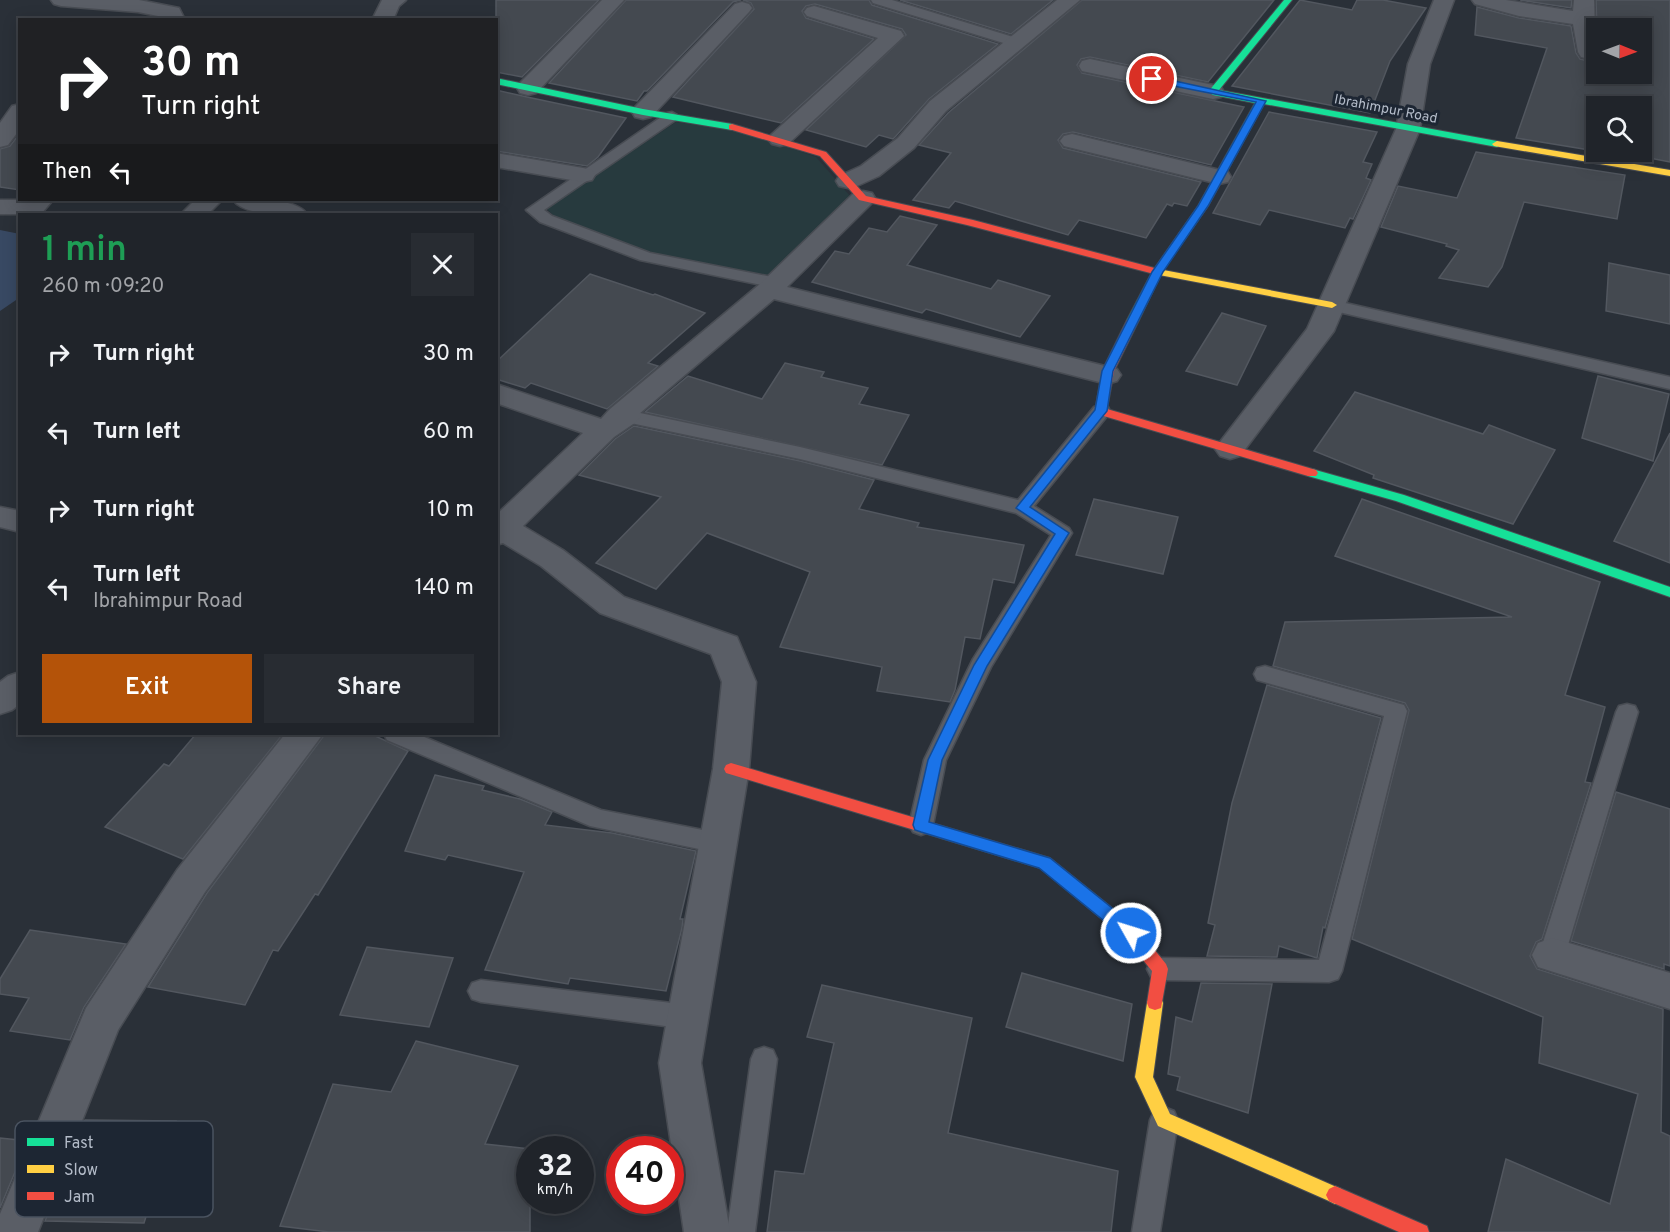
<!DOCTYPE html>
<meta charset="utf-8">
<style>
:root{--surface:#20242a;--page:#282c32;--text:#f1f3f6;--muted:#a2a4a8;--line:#3d4147;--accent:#b45309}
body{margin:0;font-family:Overpass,sans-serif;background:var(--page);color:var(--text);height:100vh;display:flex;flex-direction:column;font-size:22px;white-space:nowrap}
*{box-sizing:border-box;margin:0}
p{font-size:20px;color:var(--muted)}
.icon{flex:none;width:33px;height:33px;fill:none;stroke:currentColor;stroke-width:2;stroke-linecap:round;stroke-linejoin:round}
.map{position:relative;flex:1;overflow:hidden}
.sheet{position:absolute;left:18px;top:213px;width:480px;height:522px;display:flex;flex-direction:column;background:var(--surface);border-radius:0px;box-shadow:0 3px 15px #0003,0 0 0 2px var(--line)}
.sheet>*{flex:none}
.guide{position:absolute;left:18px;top:18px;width:480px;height:183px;border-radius:0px;box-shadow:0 3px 15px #0003,0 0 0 2px var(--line);background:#202124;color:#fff;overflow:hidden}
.needle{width:39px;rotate:91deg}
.fabs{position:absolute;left:1586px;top:18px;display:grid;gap:12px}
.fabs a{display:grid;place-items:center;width:66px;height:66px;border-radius:0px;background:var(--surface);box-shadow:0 3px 15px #0003,0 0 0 2px var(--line);font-size:30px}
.speed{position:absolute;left:516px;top:1136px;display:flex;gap:12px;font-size:30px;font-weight:700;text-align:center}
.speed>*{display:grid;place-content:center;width:78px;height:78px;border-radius:50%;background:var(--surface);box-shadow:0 3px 15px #0003,0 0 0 2px var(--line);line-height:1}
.speed small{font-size:15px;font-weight:400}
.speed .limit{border:9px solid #d22;background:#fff;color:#111}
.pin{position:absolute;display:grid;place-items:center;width:51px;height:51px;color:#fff;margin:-26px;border:3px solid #fff;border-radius:50%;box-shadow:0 2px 6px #0007}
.me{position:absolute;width:66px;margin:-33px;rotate:309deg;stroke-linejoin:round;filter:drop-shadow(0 0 4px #0008)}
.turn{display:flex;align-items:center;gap:21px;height:126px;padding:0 24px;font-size:27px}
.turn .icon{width:78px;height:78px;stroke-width:2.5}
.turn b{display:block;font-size:42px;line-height:51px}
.then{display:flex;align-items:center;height:57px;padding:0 24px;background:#0003;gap:12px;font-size:22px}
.round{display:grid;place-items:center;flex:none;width:63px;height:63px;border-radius:0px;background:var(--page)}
.overview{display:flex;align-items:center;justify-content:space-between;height:102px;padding:0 24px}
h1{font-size:36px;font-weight:600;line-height:45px;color:#1e9e55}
.button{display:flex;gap:12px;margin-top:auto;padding:12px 24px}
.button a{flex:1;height:69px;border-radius:0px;background:var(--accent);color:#fff;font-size:24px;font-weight:600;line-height:69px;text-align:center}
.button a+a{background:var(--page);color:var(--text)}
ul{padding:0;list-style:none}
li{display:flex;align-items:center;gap:18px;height:78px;padding:0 24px}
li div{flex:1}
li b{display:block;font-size:22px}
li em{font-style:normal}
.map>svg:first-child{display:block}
.green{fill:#273a3e}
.water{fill:#384963}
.building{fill:#444950;stroke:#52575f;stroke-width:1.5}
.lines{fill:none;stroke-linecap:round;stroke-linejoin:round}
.lane-casing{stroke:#484c53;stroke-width:3}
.street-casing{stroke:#484c53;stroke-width:3}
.fast-casing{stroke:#484c53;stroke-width:2}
.slow-casing{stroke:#484c53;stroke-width:2}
.jam-casing{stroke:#484c53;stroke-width:2}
.lane{fill:#5a5e66;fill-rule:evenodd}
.street{fill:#5a5e66;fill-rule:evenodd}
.fast{fill:#16e098;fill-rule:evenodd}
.slow{fill:#ffcf43;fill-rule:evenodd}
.jam{fill:#f24e42;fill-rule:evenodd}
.route{fill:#1a73e8;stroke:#114b97;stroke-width:1.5}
.labels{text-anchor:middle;stroke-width:6;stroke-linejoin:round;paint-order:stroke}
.far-street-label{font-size:14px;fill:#b4bcc9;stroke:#1d2633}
.key{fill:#1d2633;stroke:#4a5360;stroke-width:1.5}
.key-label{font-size:16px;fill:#b4bcc9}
</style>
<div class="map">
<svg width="1670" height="1232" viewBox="0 0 1670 1232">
<rect width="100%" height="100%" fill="#2a3038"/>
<!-- green -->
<path class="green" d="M 676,122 L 741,131 L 816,157 L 851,197 L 774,276 L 655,255 L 556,218 L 546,208 Z"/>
<!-- water -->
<path class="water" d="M 0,230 L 20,234 L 19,298 L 0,311 Z"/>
<!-- building -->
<g class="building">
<path d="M 496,0 L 599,0 L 522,77 L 496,72 Z"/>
<path d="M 626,0 L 741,0 L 733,2 L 647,91 L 644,91 L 637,101 L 549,83 Z"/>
<path d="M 743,0 L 869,0 L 872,5 L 998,44 L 929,99 L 896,136 L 893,139 L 879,135 L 866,147 L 806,130 L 906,35 L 902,29 L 815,4 L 806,6 L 802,11 L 806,18 L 874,39 L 781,123 L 673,97 L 754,9 L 751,3 Z"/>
<path d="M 900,0 L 1053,0 L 1011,34 Z"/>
<path d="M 1082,0 L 1274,0 L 1208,82 L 1090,57 L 1081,59 L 1077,65 L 1082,73 L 1244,107 L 1211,165 L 1073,132 L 1063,134 L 1058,140 L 1063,148 L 1201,182 L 1187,206 L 1174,203 L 1172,206 L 1167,204 L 1146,238 L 1079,220 L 1068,235 L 955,201 L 949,208 L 913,200 L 951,153 L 919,145 L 948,113 Z"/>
<path d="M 1300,0 L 1352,10 L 1357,0 L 1383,0 L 1426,8 L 1390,61 L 1370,113 L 1232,86 Z"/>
<path d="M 1520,0 L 1572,0 L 1571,8 Z"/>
<path d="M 1596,0 L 1670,0 L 1670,162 L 1629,154 L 1629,157 L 1597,152 L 1641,152 L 1641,106 L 1596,106 L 1596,151 L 1516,138 L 1547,48 L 1475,35 L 1477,7 L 1519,18 L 1571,26 L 1576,53 L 1580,59 L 1588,61 L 1596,59 L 1596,74 L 1641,74 L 1641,28 L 1597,28 Z"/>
<path d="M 496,90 L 527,97 L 626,118 L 598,157 L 587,166 L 496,151 Z"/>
<path d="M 1269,112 L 1377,132 L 1363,162 L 1372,164 L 1366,178 L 1371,180 L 1353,219 L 1350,218 L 1345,228 L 1269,210 L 1260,225 L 1213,213 Z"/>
<path d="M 20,133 L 20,190 L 0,187 L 0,149 L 10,146 Z"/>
<path d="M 1476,152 L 1625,175 L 1617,219 L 1524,202 L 1502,267 L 1488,287 L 1439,278 L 1459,250 L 1446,246 L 1447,244 L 1381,227 L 1398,186 L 1457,198 Z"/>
<path d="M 900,216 L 937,225 L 907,265 L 991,289 L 998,280 L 1050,296 L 1020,337 L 926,309 L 922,313 L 812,282 L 835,251 L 849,254 L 869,228 L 887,232 Z"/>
<path d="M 1609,263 L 1670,275 L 1670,324 L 1606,311 Z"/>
<path d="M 590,274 L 653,295 L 655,294 L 705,313 L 648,363 L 658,366 L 607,409 L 531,383 L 525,388 L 496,379 L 496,362 Z"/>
<path d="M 1222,313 L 1266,326 L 1237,385 L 1186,371 Z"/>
<path d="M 785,363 L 824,372 L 821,377 L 868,388 L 859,404 L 909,415 L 882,465 L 645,412 L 688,376 L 762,399 Z"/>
<path d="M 1598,376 L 1669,394 L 1653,461 L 1582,438 Z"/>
<path d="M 1355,392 L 1483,434 L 1489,425 L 1555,450 L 1513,524 L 1373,478 L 1374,475 L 1314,451 Z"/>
<path d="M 634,426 L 800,461 L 874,480 L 859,509 L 919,523 L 917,527 L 1024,545 L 1014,583 L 993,579 L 980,639 L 965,637 L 955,690 L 950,702 L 877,691 L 882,667 L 780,647 L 810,572 L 707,533 L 656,589 L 596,563 L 661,497 L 579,475 L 615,439 Z"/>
<path d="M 1670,433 L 1670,563 L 1614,541 Z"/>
<path d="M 1094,499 L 1178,517 L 1163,574 L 1076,555 Z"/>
<path d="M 1362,499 L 1600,582 L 1565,695 L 1605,707 L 1585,782 L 1591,783 L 1542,939 L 1536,942 L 1530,956 L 1537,969 L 1663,1009 L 1661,1132 L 1670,1136 L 1670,1232 L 1488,1232 L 1506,1159 L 1610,1204 L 1638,1094 L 1539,1063 L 1543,1017 L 1352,939 L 1409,710 L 1405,703 L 1273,666 L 1285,622 L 1512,617 L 1335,556 Z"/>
<path d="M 1267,685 L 1381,718 L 1325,928 L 1323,927 L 1317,958 L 1279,946 L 1277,957 L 1207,956 L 1215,925 L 1208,923 L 1232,803 Z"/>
<path d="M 196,734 L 283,734 L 183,859 L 105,827 L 164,764 L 169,766 Z"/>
<path d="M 325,734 L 371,734 L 408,751 L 318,895 L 315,894 L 278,951 L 273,950 L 245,1005 L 148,987 L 207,893 Z"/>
<path d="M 435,775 L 484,786 L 482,790 L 520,799 L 552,812 L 545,825 L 612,833 L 696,851 L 680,919 L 683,919 L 682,928 L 666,991 L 570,978 L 568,984 L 485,970 L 524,872 L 448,855 L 445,860 L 405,851 Z"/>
<path d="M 1616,792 L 1670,809 L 1670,966 L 1664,964 L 1664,969 L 1571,941 Z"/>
<path d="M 30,930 L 126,944 L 84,1007 L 70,1040 L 10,1031 L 29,998 L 0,994 L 0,979 Z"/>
<path d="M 367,947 L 453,958 L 429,1027 L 340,1015 Z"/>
<path d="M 1022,973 L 1132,1004 L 1123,1061 L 1006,1027 Z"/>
<path d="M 1201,983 L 1272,984 L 1248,1113 L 1177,1090 L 1180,1077 L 1168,1074 L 1176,1017 L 1192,1022 Z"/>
<path d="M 822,985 L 972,1018 L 948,1133 L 1118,1171 L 1111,1232 L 767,1232 L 775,1171 L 804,1174 L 834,1043 L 807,1037 Z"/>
<path d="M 416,1041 L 518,1066 L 485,1144 L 530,1149 L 530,1232 L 329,1232 L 280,1226 L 333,1084 L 391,1092 Z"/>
<path d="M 85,1120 L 176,1121 L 144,1223 L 45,1221 Z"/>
<path d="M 0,1138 L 28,1141 L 0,1208 Z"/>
</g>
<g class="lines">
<!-- lane casing -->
<g class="lane-casing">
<g id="lane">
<path d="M 871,0 L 892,0 L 1020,39 L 1022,42 L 1015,46 L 1010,45 L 873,3 Z"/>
<path d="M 672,112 L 679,116 L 677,119 L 544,210 L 552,216 L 650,253 L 782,279 L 784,283 L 782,287 L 776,288 L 640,260 L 540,222 L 526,210 L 667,113 Z"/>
<path d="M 1332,300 L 1670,377 L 1670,389 L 1326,309 L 1323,305 L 1326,301 Z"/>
<path d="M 1101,405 L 1108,407 L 1110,411 L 1108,415 L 1034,506 L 1069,528 L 1072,533 L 991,667 L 946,760 L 933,825 L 929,832 L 921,835 L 913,832 L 909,825 L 924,760 L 973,659 L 1051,535 L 1016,513 L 800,459 L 626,422 L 619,420 L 617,416 L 619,412 L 626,410 L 800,447 L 1018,500 L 1094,407 Z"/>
<path d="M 1265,666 L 1404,705 L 1407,711 L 1342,971 L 1338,979 L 1329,982 L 1160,980 L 1151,977 L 1147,969 L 1151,961 L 1160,958 L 1319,960 L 1384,716 L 1257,680 L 1254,674 L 1257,668 Z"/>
<path d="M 1627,704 L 1635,706 L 1638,712 L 1565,955 L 1561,963 L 1552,966 L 1543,963 L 1539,955 L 1616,712 L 1619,706 Z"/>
<path d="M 384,734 L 417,734 L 601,810 L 718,833 L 726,836 L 730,843 L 726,850 L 718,853 L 590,826 L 387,740 Z"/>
<path d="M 481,980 L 688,1005 L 697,1009 L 701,1017 L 697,1025 L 688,1029 L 481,1002 L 472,999 L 468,991 L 472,983 Z"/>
<path d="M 764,1047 L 773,1050 L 777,1059 L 755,1232 L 727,1232 L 751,1059 L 755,1050 Z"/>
<path d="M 1164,1107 L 1174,1111 L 1178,1120 L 1160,1232 L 1132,1232 L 1150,1120 L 1154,1111 Z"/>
</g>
</g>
<!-- street casing -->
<g class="street-casing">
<g id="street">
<path d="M 51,0 L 139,0 L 179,8 L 185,20 L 164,20 L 163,17 L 138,12 L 61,6 L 54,4 Z"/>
<path d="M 382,0 L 406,0 L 399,6 L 393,20 L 372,20 Z"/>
<path d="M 602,0 L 624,0 L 536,93 L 528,95 L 520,93 L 517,88 L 520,83 Z"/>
<path d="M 1057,0 L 1080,0 L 946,111 L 914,148 L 879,176 L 857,186 L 848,188 L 839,186 L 836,181 L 839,176 L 861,166 L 898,138 L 930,101 Z"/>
<path d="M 1434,0 L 1454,0 L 1430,64 L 1420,129 L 1334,331 L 1240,456 L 1230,459 L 1220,456 L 1215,449 L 1220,442 L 1307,329 L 1396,129 L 1408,64 Z"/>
<path d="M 1472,0 L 1506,0 L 1573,11 L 1574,0 L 1594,0 L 1596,57 L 1589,59 L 1581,57 L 1578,52 L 1573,24 L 1519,16 L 1475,4 Z"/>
<path d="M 742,2 L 749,4 L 752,8 L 749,12 L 651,117 L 643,119 L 635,117 L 632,112 L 635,107 L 735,4 Z"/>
<path d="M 814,6 L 901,31 L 904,36 L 788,144 L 780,146 L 772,144 L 768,139 L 772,134 L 878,38 L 807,16 L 804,12 L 807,8 Z"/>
<path d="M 1090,59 L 1213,85 L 1221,87 L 1224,92 L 1221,97 L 1213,99 L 1082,71 L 1079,66 L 1082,61 Z"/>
<path d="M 20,104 L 20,129 L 8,145 L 0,147 L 0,123 L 12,106 Z"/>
<path d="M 1072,134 L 1228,172 L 1231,177 L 1228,182 L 1219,184 L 1064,146 L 1060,141 L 1064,136 Z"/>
<path d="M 496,153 L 583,168 L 592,170 L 595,175 L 592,180 L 583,182 L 496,167 Z"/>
<path d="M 863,191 L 872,193 L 875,198 L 872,203 L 787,287 L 1117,369 L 1121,375 L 1117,381 L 1107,384 L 774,299 L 639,414 L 641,416 L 636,422 L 614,437 L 523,526 L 563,550 L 624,597 L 737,637 L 756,682 L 749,769 L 701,1063 L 730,1232 L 684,1232 L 659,1063 L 713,769 L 722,682 L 711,654 L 600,613 L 541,566 L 503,543 L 496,545 L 496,515 L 583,433 L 496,403 L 496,384 L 601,419 L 610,409 L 760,284 L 854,193 Z"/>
<path d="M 0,200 L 53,200 L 41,214 L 0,214 Z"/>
<path d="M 195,200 L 222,200 L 208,214 L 181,214 Z"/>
<path d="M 233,200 C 250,198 296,198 307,214 C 289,216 244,216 233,200 Z"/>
<path d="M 0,507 L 20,511 L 20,532 L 0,527 Z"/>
<path d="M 20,672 L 20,704 L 12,710 L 0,714 L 0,682 L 8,676 Z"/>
<path d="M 285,734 L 323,734 L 205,892 L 118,1030 L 38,1232 L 0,1232 L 0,1214 L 86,1008 L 177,870 Z"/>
<path d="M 1552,938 L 1670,973 L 1670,1009 L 1538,967 L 1532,955 L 1538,943 Z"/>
</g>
</g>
<!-- fast casing -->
<g class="fast-casing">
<g id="fast">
<path d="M 1284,0 L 1292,0 L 1219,90 L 1497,141 L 1502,144 L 1497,147 L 1264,104 L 1208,206 L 1162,272 L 1139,320 L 1137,322 L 1129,322 L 1127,320 L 1152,272 L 1198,206 L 1255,103 L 1213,95 L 1208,92 Z"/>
<path d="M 496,78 L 643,109 L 732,124 L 737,127 L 732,130 L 643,115 L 496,84 Z"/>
<path d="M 1312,469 L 1404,495 L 1670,587 L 1670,597 L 1396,501 L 1308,476 L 1306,473 Z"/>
</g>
</g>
<!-- slow casing -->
<g class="slow-casing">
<g id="slow">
<path d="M 1497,141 L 1670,170 L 1670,176 L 1494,146 L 1492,144 Z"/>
<path d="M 1158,269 L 1332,302 L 1337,305 L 1332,308 L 1154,274 L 1153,272 Z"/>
<path d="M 1155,996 L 1161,998 L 1163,1003 L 1153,1077 L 1170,1114 L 1341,1189 L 1344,1195 L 1341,1201 L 1335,1204 L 1329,1201 L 1158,1126 L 1135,1077 L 1147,1003 L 1149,998 Z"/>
</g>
</g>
<!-- jam casing -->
<g class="jam-casing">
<g id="jam">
<path d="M 732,124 L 826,152 L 866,196 L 973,220 L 1162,270 L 1163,272 L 1158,275 L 967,225 L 859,200 L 820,156 L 729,129 L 729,125 Z"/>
<path d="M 1133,317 L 1139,320 L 1114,371 L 1107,409 L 1316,470 L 1318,473 L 1316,476 L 1308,476 L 1097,414 L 1095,411 L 1102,371 L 1127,320 Z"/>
<path d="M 731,763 L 1050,858 L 1137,928 L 1166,964 L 1168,969 L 1161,1008 L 1155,1010 L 1149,1008 L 1147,1003 L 1152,971 L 1125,938 L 1040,868 L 726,773 L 724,769 L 726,765 Z"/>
<path d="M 1335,1186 L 1427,1226 L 1429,1232 L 1399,1232 L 1329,1201 L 1326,1195 L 1329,1189 Z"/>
</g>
</g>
<!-- lane -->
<use href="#lane" class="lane"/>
<!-- street -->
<use href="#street" class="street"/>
<!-- fast -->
<use href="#fast" class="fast"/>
<!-- slow -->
<use href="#slow" class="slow"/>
<!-- jam -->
<use href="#jam" class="jam"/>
</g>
<!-- route -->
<path class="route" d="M 1152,76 L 1266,101 L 1208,206 L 1163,272 L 1113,371 L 1107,411 L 1030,507 L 1069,533 L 987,666 L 942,760 L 929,822 L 1050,858 L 1137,928 L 1139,933 L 1137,938 L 1131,940 L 1125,938 L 1039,868 L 921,832 L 915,830 L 913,825 L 928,760 L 974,665 L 1055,534 L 1016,508 L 1095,410 L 1102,371 L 1152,272 L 1198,206 L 1256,102 L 1148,81 L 1147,79 Z"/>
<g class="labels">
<!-- far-street labels -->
<g class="far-street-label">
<text transform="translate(1386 108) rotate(11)" y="5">Ibrahimpur Road</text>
</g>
</g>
<!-- legend -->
<rect x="15" y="1121" width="198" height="96" rx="9" class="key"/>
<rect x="27" y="1138" width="27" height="8" fill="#16e098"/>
<rect x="27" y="1165" width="27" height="8" fill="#ffcf43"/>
<rect x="27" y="1192" width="27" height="8" fill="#f24e42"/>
<g class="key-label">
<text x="64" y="1148">Fast</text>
<text x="64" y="1175">Slow</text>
<text x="64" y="1202">Jam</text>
</g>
</svg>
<div class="fabs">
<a><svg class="needle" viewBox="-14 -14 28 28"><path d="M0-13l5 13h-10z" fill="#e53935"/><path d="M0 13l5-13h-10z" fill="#a2a4a8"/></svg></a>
<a><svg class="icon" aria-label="search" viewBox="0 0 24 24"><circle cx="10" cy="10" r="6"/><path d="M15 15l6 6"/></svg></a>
</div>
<div class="speed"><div>32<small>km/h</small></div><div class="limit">40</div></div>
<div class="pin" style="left:1152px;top:79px;background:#d93025"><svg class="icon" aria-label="arrive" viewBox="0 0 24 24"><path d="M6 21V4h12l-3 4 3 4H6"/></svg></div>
<svg class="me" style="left:1131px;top:933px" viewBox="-20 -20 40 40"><circle r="17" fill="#1a73e8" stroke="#fff" stroke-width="3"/><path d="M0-11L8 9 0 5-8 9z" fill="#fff"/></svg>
<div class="guide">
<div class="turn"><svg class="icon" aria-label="right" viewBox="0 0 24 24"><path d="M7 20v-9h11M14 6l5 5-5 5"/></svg><div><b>30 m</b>Turn right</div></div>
<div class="then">Then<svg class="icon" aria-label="left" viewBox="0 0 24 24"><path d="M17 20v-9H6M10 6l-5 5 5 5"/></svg></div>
</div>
<section class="sheet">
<div class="overview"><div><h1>1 min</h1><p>260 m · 09:20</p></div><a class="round"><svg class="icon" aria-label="close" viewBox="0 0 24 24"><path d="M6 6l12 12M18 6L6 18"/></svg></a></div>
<ul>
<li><svg class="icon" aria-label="right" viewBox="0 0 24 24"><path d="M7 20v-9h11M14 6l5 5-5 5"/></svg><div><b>Turn right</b></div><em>30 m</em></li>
<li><svg class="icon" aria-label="left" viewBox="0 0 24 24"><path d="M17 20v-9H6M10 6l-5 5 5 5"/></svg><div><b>Turn left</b></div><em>60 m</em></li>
<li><svg class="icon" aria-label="right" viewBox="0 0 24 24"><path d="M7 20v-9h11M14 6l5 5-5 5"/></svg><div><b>Turn right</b></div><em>10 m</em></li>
<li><svg class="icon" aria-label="left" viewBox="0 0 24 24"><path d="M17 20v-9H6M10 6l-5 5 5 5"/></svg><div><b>Turn left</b><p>Ibrahimpur Road</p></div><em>140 m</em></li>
</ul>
<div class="button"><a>Exit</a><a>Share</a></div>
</section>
</div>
